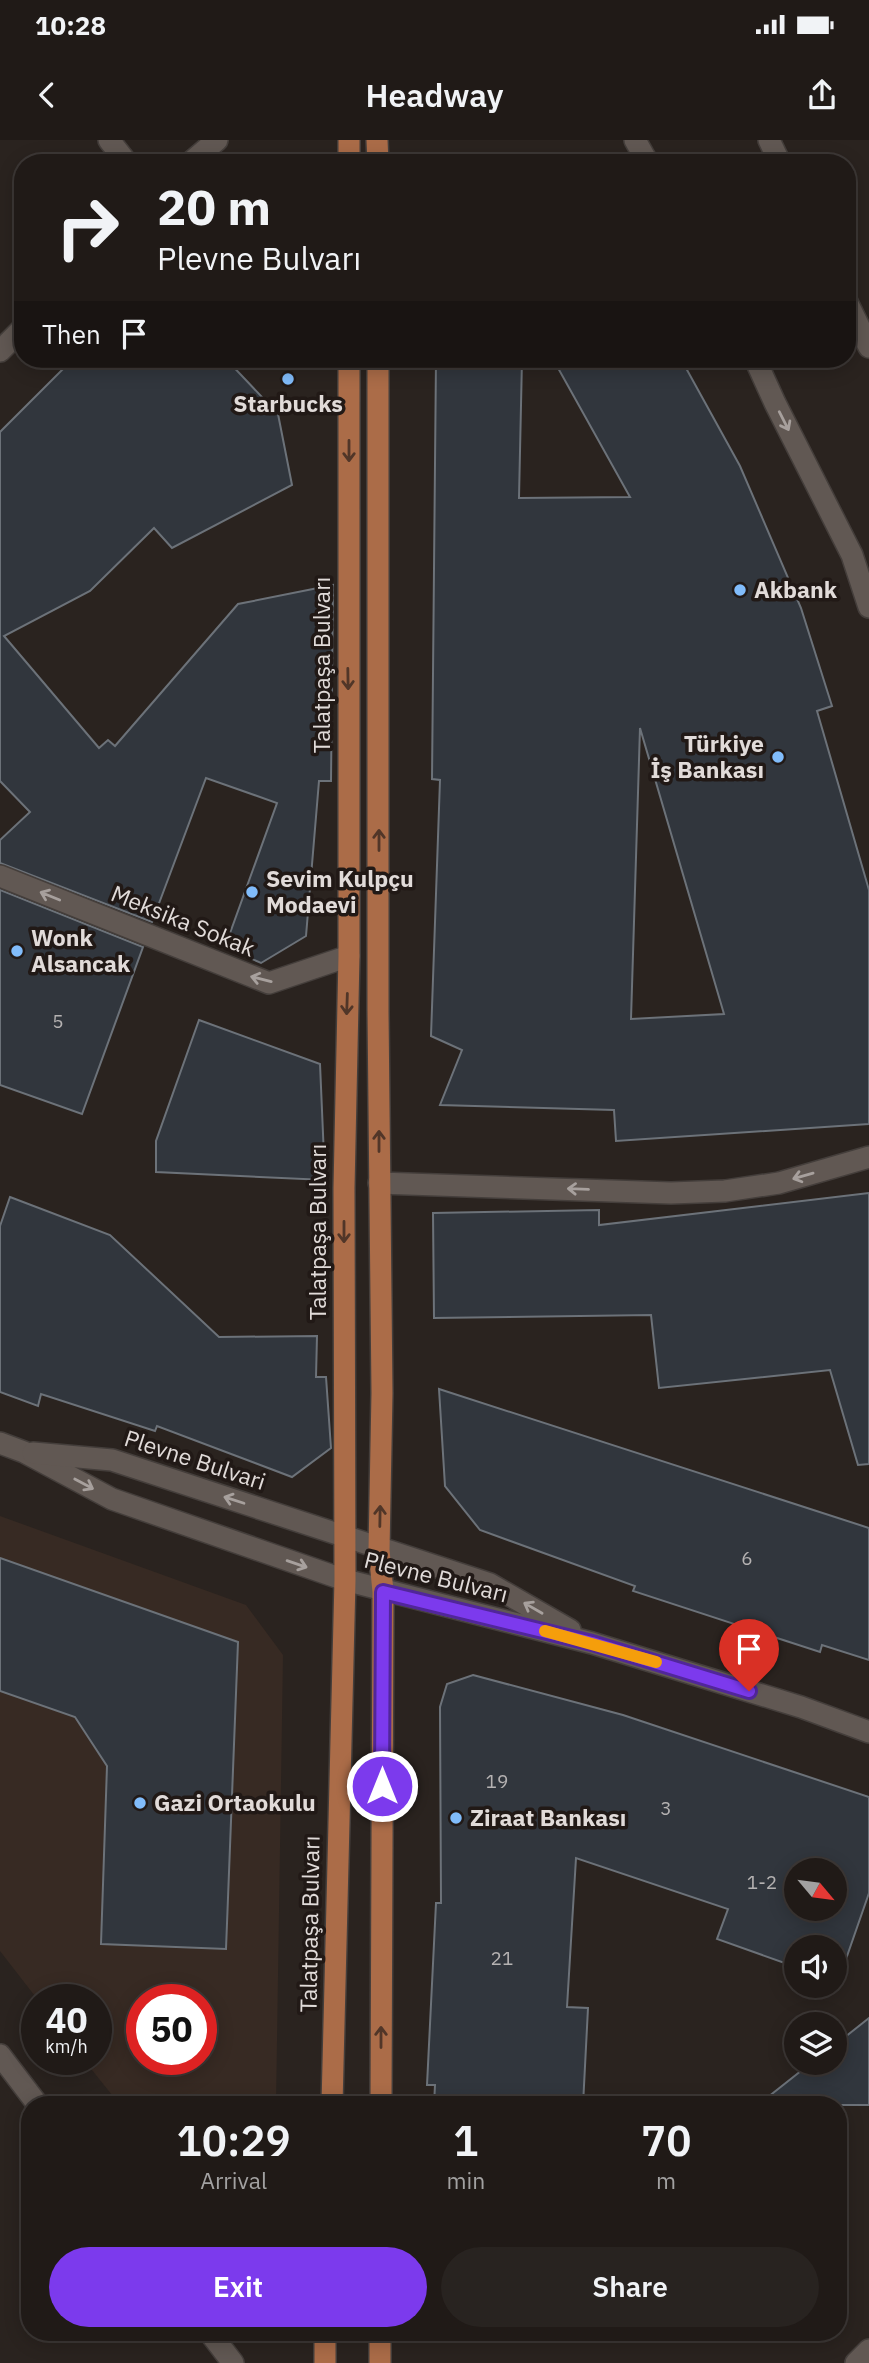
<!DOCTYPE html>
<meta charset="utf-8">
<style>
:root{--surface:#201a17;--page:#282320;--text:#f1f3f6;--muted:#a2a1a1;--line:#3d3836;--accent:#7c3aed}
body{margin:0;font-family:"IBM Plex Sans",sans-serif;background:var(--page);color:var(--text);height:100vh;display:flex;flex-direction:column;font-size:26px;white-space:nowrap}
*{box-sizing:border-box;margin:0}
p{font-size:23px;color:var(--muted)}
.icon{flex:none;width:38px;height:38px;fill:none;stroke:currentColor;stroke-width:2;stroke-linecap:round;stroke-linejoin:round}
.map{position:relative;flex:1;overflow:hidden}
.drawer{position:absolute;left:21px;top:1956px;width:826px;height:245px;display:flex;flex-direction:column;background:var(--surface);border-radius:28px;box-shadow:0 4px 18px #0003,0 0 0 2px var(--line)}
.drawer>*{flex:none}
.hud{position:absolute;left:14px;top:14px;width:842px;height:214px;border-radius:28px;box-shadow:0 4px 18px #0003,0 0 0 2px var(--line);background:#201a17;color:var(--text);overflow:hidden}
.needle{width:46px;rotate:119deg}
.buttons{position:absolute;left:784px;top:1718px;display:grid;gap:14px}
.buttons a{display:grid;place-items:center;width:63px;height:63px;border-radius:50%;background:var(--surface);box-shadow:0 4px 18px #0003,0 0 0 2px var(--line);font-size:35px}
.speed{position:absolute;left:21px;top:1844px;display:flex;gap:14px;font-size:35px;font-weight:700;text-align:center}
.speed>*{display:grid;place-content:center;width:91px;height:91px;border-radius:50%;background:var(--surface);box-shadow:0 4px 18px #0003,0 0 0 2px var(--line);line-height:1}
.speed small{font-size:18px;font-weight:400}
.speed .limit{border:10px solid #d22;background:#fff;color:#111}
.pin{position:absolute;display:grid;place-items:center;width:60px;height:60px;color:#fff;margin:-72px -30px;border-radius:50% 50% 50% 0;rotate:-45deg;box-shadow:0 0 7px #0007}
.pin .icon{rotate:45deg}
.me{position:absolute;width:77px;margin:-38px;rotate:0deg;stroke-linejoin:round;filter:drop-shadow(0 0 5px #0008)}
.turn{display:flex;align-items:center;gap:24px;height:147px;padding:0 28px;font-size:32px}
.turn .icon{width:91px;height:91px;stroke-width:2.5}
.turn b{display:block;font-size:49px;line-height:60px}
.then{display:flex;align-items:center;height:66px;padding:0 28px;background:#0003;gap:14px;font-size:26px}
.eta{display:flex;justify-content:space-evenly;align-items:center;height:119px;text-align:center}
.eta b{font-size:42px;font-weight:600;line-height:49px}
.cta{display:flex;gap:14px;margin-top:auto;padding:14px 28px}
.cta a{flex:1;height:80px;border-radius:42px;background:var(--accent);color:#fff;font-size:28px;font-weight:600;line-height:80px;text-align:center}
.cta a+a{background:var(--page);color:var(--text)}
.status{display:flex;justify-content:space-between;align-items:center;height:49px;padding:0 35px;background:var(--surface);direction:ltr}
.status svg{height:19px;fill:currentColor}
header{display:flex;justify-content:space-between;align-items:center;height:91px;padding:0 28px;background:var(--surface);font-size:32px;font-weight:600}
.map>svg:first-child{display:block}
.built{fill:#372a23;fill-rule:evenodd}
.building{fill:#31363d;stroke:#6c7279;stroke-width:2;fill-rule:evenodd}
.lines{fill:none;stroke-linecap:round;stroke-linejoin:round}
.minor-casing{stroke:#443e3b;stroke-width:24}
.major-casing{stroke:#443e3b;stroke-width:24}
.minor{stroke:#615853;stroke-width:21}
.major{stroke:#ab6c48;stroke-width:21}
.oneway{stroke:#a7a09d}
.oneway2{stroke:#513628}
.route-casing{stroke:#51269a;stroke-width:18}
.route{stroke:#7c3aed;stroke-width:12}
.slow{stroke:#f59e0b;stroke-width:12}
.poi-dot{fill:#81bcfa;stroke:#211916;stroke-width:2.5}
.labels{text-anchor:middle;stroke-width:7;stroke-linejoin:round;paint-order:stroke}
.number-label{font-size:19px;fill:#b5b2b2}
.poi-label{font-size:23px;font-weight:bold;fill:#e1dbd9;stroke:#211916;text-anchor:start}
.street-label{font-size:23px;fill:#e1dbd9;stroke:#211916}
</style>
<div class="status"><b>10:28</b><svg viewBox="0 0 49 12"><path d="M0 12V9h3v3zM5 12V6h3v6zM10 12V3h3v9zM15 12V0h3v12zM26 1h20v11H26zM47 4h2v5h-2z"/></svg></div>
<header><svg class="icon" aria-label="back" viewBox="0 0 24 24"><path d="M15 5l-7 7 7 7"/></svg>Headway<svg class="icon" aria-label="share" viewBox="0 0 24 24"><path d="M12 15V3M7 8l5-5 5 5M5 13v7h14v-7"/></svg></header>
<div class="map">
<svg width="869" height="2223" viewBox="0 0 869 2223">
<rect width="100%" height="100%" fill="#2a231f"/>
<!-- built -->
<path class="built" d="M 0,1376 L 246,1465 L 283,1515 L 276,1965 L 120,1965 L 84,1920 L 96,1920 L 96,1860 L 38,1860 L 0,1811 ZM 142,1860 L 201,1860 L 201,1920 L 142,1920 Z"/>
<!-- building -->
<g class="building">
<path d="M 73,219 L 226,219 L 278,274 L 292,345 L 172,408 L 154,388 L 90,451 L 4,496 L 99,608 L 108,600 L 115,606 L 238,464 L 333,445 L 331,641 L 319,641 L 306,796 L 261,823 L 225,807 L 277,663 L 206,638 L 152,782 L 0,723 L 0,700 L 30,672 L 0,641 L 0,292 Z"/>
<path d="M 436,219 L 522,219 L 519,358 L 630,357 L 553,219 L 681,219 L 740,326 L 801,468 L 832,566 L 817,571 L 869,750 L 869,984 L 616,1001 L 614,970 L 440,965 L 462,910 L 431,896 L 440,640 L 432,639 ZM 640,588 L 724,874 L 631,879 Z"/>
<path d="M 0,750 L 143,807 L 82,974 L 0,945 Z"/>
<path d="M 199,880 L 320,924 L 325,1040 L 156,1032 L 156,1001 Z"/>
<path d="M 869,1053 L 869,1324 L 858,1325 L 830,1230 L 659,1248 L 651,1175 L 434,1178 L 433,1073 L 599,1070 L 599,1085 Z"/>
<path d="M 10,1057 L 110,1095 L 219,1197 L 317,1196 L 316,1237 L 326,1237 L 331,1308 L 292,1337 L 157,1286 L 155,1291 L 41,1254 L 38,1266 L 0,1252 L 0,1086 Z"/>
<path d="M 439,1249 L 869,1388 L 869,1520 L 822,1505 L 820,1512 L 633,1451 L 635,1446 L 480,1390 L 445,1346 Z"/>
<path d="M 0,1418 L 238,1502 L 226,1809 L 101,1804 L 107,1626 L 75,1577 L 0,1551 Z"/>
<path d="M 473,1535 L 623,1575 L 869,1657 L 869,1753 L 838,1842 L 835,1841 L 835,1808 L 796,1808 L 796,1827 L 717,1799 L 728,1769 L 576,1718 L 567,1867 L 588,1868 L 583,1965 L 434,1965 L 435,1945 L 427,1945 L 436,1763 L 441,1763 L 440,1567 L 447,1544 ZM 796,1731 L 835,1731 L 835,1769 L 796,1769 Z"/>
<path d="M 869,1878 L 869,1965 L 758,1965 L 811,1923 L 835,1923 L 835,1905 Z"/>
</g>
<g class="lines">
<!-- minor casing -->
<g class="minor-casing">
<g id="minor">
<path d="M 109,0 L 127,23"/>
<path d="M 635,0 L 648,23"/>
<path d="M 769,0 L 780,23"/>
<path d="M 190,23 L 217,0"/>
<path d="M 847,162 L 869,207"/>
<path d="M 0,211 L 23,188"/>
<path d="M 755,219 L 775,263 L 852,415 L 869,467"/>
<path d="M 0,736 L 269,843 L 349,816"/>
<path d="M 379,1043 L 671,1053 L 725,1051 L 779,1043 L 869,1017"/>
<path d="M 0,1303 L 24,1312 L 112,1359 L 345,1440 L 592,1503 L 801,1567 L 869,1592"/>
<path d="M 33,1313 L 112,1320 L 490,1444 L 570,1490"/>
<path d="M 0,1915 L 38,1965"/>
<path d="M 210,2193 L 233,2223"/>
<path d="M 856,2223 L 869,2210"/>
</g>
</g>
<!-- major casing -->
<g class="major-casing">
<g id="major">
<path d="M 377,0 L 378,23"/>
<path d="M 349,23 L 349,0"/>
<path d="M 378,219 L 378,871 L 382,1253 L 379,1410 L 383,1452 L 381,1965"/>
<path d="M 332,1965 L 345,1440 L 344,1048 L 349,816 L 349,219"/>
<path d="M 325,2223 L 325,2193"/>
<path d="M 380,2223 L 380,2193"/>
</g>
</g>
<!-- minor -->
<use href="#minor" class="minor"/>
<!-- major -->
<use href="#major" class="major"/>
</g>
<!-- one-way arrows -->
<defs><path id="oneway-shaft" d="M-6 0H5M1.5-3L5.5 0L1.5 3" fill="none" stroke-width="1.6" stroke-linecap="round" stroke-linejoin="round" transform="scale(1.75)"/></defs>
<g class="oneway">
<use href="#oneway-shaft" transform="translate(784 281) rotate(63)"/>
<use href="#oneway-shaft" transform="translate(50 756) rotate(-158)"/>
<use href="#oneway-shaft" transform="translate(261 839) rotate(-166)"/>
<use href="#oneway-shaft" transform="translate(803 1036) rotate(164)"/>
<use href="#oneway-shaft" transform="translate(578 1049) rotate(-178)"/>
<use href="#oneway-shaft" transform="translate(84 1344) rotate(28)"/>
<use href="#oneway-shaft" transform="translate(234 1360) rotate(-162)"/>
<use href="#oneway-shaft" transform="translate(297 1424) rotate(19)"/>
<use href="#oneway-shaft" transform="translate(533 1468) rotate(-150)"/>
</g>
<g class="oneway2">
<use href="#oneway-shaft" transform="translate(349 311) rotate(90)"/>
<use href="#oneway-shaft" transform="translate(348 539) rotate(89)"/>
<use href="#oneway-shaft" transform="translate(379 700) rotate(-90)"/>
<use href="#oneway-shaft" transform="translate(347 864) rotate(92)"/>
<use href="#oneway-shaft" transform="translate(379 1001) rotate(-90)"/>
<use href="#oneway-shaft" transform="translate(344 1092) rotate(90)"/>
<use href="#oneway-shaft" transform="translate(380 1376) rotate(-89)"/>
<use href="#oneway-shaft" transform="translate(381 1897) rotate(-90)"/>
</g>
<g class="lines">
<!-- route casing -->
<g class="route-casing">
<path id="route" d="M 382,1646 L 383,1452 L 592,1503 L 749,1551"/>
</g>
<!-- route -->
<use href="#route" class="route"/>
<!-- slow -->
<path class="slow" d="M 545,1491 L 656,1522"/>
</g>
<!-- markers -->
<g class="poi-dot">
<circle cx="288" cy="239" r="7"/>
<circle cx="740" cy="450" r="7"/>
<circle cx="778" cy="617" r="7"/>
<circle cx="252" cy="752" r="7"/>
<circle cx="17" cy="811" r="7"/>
<circle cx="140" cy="1663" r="7"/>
<circle cx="456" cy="1678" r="7"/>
</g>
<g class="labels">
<!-- number labels -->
<g class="number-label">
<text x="58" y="888">5</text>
<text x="747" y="1425">6</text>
<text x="497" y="1648">19</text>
<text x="666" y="1675">3</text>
<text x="762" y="1749">1-2</text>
<text x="502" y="1825">21</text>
</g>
<!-- poi labels -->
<g class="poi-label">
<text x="288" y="272" text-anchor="middle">Starbucks</text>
<text x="754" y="458">Akbank</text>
<text x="764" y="612" text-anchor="end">Türkiye<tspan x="764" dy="26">İş Bankası</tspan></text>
<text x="266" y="747">Sevim Kulpçu<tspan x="266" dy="26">Modaevi</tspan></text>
<text x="31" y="806">Wonk<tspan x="31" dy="26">Alsancak</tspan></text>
<text x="154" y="1671">Gazi Ortaokulu</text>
<text x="470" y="1686">Ziraat Bankası</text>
</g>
<!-- street labels -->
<g class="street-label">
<text transform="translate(322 525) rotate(-90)" y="8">Talatpaşa Bulvarı</text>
<text transform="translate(183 781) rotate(22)" y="8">Meksika Sokak</text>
<text transform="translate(318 1092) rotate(-90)" y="8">Talatpaşa Bulvarı</text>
<text transform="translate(195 1320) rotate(18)" y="8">Plevne Bulvari</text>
<text transform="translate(436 1437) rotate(14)" y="8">Plevne Bulvarı</text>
<text transform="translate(310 1784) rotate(-89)" y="8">Talatpaşa Bulvarı</text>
</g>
</g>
</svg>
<div class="buttons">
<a><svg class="needle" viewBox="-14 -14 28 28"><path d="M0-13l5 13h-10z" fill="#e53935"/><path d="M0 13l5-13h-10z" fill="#a2a1a1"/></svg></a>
<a><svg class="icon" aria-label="sound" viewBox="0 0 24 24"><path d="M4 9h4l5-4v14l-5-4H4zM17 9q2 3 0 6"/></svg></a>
<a><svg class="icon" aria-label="layers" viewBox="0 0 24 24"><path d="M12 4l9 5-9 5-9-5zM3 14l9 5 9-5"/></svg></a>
</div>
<div class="speed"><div>40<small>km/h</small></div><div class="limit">50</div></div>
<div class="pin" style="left:749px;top:1551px;background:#d93025"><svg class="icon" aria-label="arrive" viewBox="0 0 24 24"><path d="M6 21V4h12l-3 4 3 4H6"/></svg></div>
<svg class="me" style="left:382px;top:1646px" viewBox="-20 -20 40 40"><circle r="17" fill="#7c3aed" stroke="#fff" stroke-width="3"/><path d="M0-11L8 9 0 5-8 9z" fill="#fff"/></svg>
<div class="hud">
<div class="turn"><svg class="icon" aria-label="right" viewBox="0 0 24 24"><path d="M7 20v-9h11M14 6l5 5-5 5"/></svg><div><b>20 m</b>Plevne Bulvarı</div></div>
<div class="then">Then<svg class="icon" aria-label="arrive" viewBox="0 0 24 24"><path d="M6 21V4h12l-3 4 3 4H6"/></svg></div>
</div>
<section class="drawer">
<div class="eta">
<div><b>10:29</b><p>Arrival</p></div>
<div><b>1</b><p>min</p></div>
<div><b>70</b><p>m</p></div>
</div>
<div class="cta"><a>Exit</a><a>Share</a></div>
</section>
</div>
